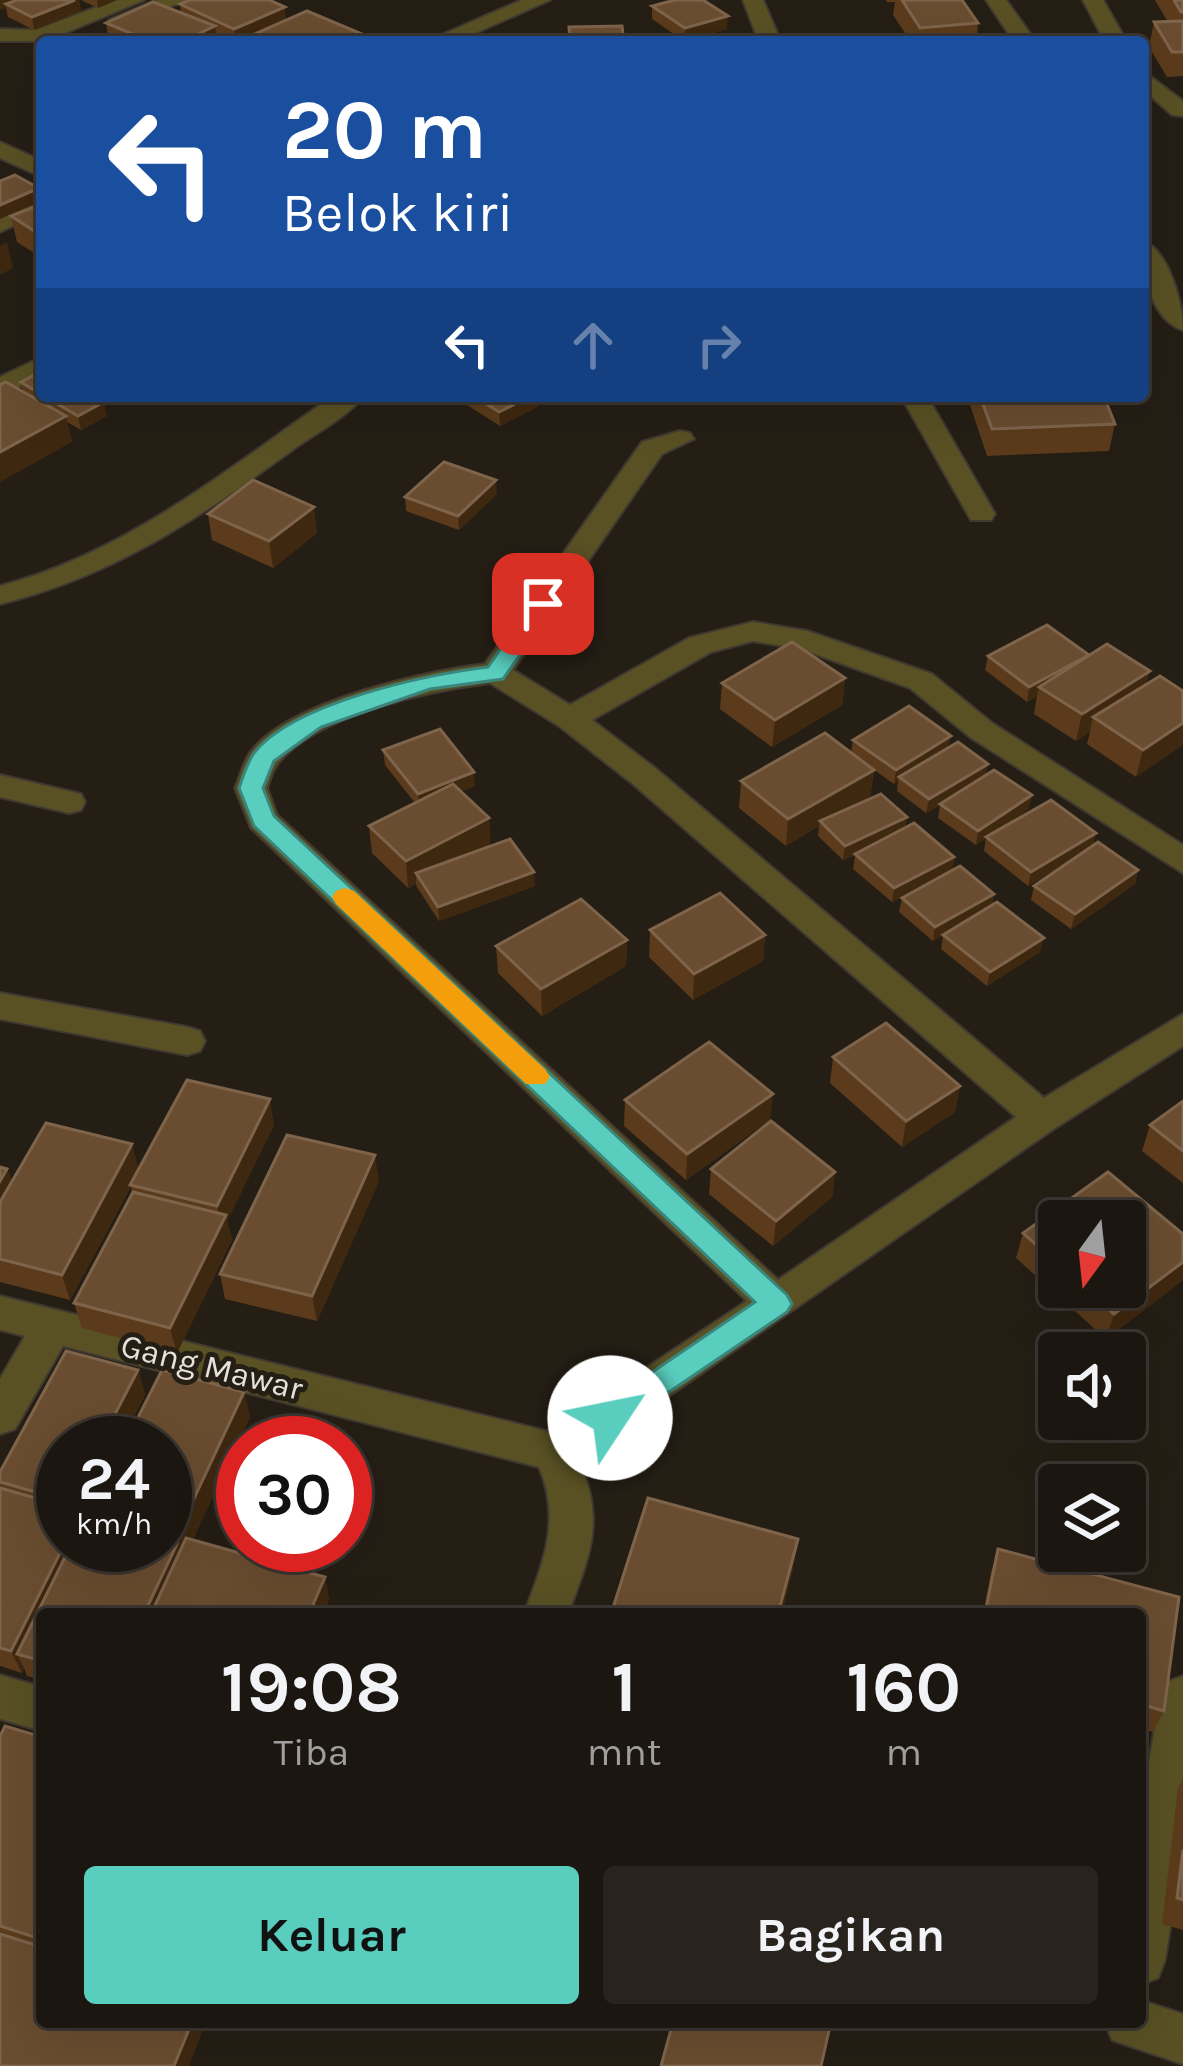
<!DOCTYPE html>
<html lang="id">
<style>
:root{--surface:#1c1610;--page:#29231e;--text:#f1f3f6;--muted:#a09f9f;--line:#3a3530;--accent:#59cebe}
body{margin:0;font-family:Karla,sans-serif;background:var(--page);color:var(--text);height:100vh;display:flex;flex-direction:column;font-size:45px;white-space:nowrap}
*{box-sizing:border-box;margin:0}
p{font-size:39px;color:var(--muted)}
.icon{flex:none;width:66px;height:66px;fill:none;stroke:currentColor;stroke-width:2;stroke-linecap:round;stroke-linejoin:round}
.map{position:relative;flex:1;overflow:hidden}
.drawer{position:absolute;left:36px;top:1608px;width:1110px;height:420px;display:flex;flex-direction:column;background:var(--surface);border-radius:12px;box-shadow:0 12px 48px #0002,0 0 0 3px var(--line)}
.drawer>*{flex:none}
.top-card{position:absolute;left:36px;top:36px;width:1113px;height:366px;border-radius:12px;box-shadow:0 12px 48px #0002,0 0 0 3px var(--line);background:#1a4fa0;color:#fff;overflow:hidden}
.needle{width:78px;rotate:195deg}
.fabs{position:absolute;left:1038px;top:1200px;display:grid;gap:24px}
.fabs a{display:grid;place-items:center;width:108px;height:108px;border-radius:12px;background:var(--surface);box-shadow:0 12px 48px #0002,0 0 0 3px var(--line);font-size:60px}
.speed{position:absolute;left:36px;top:1416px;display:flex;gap:24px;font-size:60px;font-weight:700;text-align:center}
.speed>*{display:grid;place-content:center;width:156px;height:156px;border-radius:50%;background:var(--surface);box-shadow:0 12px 48px #0002,0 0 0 3px var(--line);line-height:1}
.speed small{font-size:30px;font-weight:400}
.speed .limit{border:18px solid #d22;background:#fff;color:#111}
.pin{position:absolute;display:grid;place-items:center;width:102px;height:102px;color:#fff;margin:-51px;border-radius:24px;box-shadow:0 6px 18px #0006}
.me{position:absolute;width:132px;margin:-66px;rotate:56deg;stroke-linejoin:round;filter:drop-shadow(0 0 9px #0008)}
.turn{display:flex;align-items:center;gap:42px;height:252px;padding:0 48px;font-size:54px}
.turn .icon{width:156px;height:156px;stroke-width:2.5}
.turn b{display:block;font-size:84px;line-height:102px}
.lanes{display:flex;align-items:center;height:114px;padding:0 48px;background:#0003;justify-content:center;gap:60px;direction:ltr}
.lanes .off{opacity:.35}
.eta{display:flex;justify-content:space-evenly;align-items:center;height:204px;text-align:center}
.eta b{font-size:72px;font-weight:700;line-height:84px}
.action{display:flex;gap:24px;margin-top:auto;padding:24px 48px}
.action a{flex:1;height:138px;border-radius:12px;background:var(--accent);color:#111;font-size:48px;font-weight:700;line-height:138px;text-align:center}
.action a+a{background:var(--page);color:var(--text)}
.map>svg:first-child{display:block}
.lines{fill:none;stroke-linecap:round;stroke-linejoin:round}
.service-casing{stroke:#403931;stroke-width:4}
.minor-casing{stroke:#403931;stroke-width:4}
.service{fill:#595124;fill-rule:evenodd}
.minor{fill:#595124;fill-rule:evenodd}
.wall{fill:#5b3b1b;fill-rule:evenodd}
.shaded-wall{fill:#3f2810}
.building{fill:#6a4d30;stroke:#7e644b;stroke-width:3}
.route{fill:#59cebe;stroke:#3a867c;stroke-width:3}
.slow{fill:#f59e0b}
.labels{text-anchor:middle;stroke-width:10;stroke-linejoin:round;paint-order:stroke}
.street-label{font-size:33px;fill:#e6e1db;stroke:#251e15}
</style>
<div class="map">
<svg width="1183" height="2066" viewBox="0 0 1183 2066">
<rect width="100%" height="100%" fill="#251e15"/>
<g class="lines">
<!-- service casing -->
<g class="service-casing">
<path id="service" d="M 1183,1676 L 1183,1844 L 1165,1960 L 1158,1978 L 1140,1985 L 1140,1815 L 1160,1698 L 1167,1682 Z"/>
</g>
<!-- minor casing -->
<g class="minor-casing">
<g id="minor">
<path d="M 115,0 L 144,0 L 46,41 L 0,41 L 0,29 L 36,30 Z"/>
<path d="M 157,0 L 187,0 L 127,24 L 109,20 Z"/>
<path d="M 522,0 L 550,0 L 455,42 L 425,42 Z"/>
<path d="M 743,0 L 763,0 L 781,42 L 759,42 Z"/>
<path d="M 986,0 L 1006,0 L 1036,42 L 1014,42 Z"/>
<path d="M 1083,0 L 1103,0 L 1127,42 L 1105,42 Z"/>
<path d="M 1143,71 L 1183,101 L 1183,116 L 1172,115 L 1143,89 Z"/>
<path d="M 0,142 L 42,161 L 42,177 L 0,158 Z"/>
<path d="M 42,196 L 42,212 L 0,232 L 0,215 Z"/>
<path d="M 1143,241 C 1169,250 1183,305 1183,330 C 1149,319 1143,271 1143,241 Z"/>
<path d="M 42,357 L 42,376 L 0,396 L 0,377 Z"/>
<path d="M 333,396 L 364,396 C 346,418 314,434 291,451 C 196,520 115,575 0,604 L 0,586 C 127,553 227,469 333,396 Z"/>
<path d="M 901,396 L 927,396 L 995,514 L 991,520 L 971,520 Z"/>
<path d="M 680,431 L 690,433 L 694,439 L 662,454 L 513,670 L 570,705 L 689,638 L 753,622 L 807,631 L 932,674 L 992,723 L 1183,845 L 1183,873 L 970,737 L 910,688 L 801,649 L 753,641 L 711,652 L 592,720 L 655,768 L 1044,1098 L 1183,1014 L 1183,1046 L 1055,1128 L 578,1459 C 606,1521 590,1554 568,1614 L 524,1614 C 543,1563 562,1520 539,1467 L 63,1346 L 15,1429 L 0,1434 L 0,1379 L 25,1336 L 0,1330 L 0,1296 L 550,1432 L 747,1301 L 251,828 L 235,788 C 240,777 243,763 250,753 C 286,702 426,671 485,664 L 642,442 ZM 490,683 L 559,726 L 633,784 L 1016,1117 L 778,1280 L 277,815 L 267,788 C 270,780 273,768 279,762 C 321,713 429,691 490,683 Z"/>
<path d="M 0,775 L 81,794 L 85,802 L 81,810 L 69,813 L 0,797 Z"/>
<path d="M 0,993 L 187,1027 L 200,1031 L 205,1041 L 200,1051 L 187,1055 L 0,1019 Z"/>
<path d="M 0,1675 L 42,1687 L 42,1731 L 0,1719 Z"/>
<path d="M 1140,2000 L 1183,2014 L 1183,2064 L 1112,2040 L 1105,2022 L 1140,2022 Z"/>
</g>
</g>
<!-- service -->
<use href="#service" class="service"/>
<!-- minor -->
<use href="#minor" class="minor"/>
</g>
<!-- wall -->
<g class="wall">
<path d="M 0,0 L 79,0 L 81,11 L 34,30 L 8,17 L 6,8 Z"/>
<path d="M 81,0 L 117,0 L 98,8 Z"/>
<path d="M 886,0 L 962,0 L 978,23 L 977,37 L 995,42 L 911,42 L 893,15 L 895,2 L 887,2 Z"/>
<path d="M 1155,0 L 1183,0 L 1183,76 L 1167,77 L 1149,47 L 1154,22 L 1168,22 Z"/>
<path d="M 180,4 L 286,20 L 362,42 L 109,42 L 106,23 L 181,13 Z"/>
<path d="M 652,6 L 727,29 L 684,41 L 652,19 Z"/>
<path d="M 42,204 L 42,258 L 17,242 L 11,216 Z"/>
<path d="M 42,371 L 42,396 L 94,396 L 107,416 L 81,430 L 67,422 L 72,442 L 23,392 L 21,382 Z"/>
<path d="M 453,396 L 538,396 L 539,406 L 500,426 Z"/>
<path d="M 967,396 L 1086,396 L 1085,399 L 1115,424 L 1109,451 L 987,456 Z"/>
<path d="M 497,494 L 459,530 L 406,511 L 405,497 Z"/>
<path d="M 208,514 L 317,533 L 273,568 L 212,540 Z"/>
<path d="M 1089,655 L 1146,684 L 1183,691 L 1136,777 L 1087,744 L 1090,732 L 1076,741 L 1034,714 L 1037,696 L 1027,702 L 985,670 L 988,656 Z"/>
<path d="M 845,678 L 842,705 L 772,747 L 720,709 L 722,683 Z"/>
<path d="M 853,740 L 949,747 L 1029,809 L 994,833 L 1093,845 L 1138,870 L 1135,884 L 1071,929 L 1031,900 L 1034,886 L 1070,861 L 1028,886 L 984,851 L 986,838 L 976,845 L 938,818 L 940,805 L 926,813 L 897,791 L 898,781 L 894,784 L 870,767 L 874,770 L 870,797 L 856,805 L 907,817 L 905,828 L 954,857 L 952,871 L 994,894 L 992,905 L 1040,952 L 987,986 L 941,949 L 943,935 L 933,941 L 899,912 L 902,898 L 913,892 L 892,902 L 853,869 L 855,855 L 843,860 L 818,836 L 819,826 L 786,846 L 739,808 L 741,781 L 851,753 Z"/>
<path d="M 383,750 L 475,786 L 461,791 L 489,818 L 490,844 L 479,851 L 535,886 L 439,921 L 417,887 L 416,884 L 408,888 L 372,853 L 369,826 L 415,803 L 385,765 Z"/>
<path d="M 650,930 L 765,935 L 763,961 L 693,1000 L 649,957 Z"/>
<path d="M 627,940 L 626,966 L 542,1016 L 498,973 L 496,946 Z"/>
<path d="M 833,1057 L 960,1086 L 955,1112 L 902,1147 L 830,1083 Z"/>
<path d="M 625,1100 L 770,1120 L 686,1180 L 624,1126 Z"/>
<path d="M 1183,1101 L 1183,1183 L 1142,1151 L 1150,1125 Z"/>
<path d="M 274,1125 L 227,1221 L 232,1240 L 177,1353 L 82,1328 L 74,1303 L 132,1193 L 131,1186 L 70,1300 L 0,1282 L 0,1167 L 7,1169 L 12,1182 L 139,1169 Z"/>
<path d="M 711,1169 L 835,1172 L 832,1197 L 773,1246 L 709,1194 Z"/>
<path d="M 1108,1172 L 1183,1234 L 1183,1280 L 1106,1339 L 1016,1258 L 1023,1233 ZM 1059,1221 L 1125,1221 L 1125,1287 L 1059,1287 Z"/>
<path d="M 379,1181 L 317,1321 L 225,1299 L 220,1274 Z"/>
<path d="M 66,1351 L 138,1370 L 145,1395 L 120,1443 L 63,1443 L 63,1545 L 165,1545 L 165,1443 L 125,1443 L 162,1370 L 244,1392 L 250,1417 L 193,1539 L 325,1577 L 329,1599 L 325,1611 L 335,1614 L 42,1614 L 42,1680 L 27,1676 L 24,1668 L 22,1673 L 0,1666 L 0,1472 Z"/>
<path d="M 998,1549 L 1179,1597 L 1164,1711 L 1153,1732 L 1140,1728 L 1140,1614 L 983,1614 L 991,1572 Z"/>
<path d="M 0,1736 L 42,1737 L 42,2022 L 0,2066 Z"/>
<path d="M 1183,1779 L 1183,1930 L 1162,1924 L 1178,1788 Z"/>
</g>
<!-- shaded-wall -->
<g class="shaded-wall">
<path d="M 0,0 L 28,0 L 6,4 L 6,8 L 0,10 Z"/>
<path d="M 75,0 L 79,0 L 81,11 L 34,30 L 32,17 Z"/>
<path d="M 97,0 L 117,0 L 98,8 Z"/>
<path d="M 285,7 L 287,31 L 236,42 L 234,29 Z"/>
<path d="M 728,16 L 727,29 L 684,41 L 685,28 Z"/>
<path d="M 215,26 L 217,42 L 181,42 Z"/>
<path d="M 362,34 L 362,42 L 344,42 Z"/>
<path d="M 39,188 L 42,201 L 0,219 L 0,205 Z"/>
<path d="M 7,242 L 13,268 L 0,275 L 0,246 Z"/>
<path d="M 531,396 L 538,396 L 539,406 L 500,426 L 499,412 Z"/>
<path d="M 104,402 L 107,416 L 81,430 L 78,416 Z"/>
<path d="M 66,416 L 72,442 L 0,482 L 0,452 Z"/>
<path d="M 496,480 L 497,494 L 459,530 L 458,516 Z"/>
<path d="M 314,507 L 317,533 L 273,568 L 269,541 Z"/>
<path d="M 1090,656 L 1039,687 L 1037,696 L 1027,702 L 1029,687 Z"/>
<path d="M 1150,671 L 1143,698 L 1093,717 L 1090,732 L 1076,741 L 1082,714 Z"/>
<path d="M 845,678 L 842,705 L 772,747 L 775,720 Z"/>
<path d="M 1183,723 L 1183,745 L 1136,777 L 1143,750 Z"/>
<path d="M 951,736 L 948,750 L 899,777 L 898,781 L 894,784 L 896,770 Z"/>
<path d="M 988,764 L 985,778 L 926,813 L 929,799 Z"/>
<path d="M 874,770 L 870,797 L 823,824 L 820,821 L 819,826 L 786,846 L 788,819 Z"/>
<path d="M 474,772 L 475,786 L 419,808 L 418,794 Z"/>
<path d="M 1032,795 L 1029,809 L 976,845 L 978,831 Z"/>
<path d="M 907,817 L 905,831 L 843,860 L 845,846 Z"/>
<path d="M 489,818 L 490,844 L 421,881 L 416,873 L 416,884 L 408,888 L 406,861 Z"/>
<path d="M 1096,833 L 1093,848 L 1028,886 L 1031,872 Z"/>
<path d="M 954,857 L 952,871 L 892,902 L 894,888 Z"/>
<path d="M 1138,870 L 1135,884 L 1071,929 L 1075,914 Z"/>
<path d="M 534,872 L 535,886 L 439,921 L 438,907 Z"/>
<path d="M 994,894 L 992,909 L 933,941 L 935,927 Z"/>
<path d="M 765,935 L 763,961 L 693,1000 L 694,974 Z"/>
<path d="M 1044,938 L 1040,952 L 987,986 L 990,972 Z"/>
<path d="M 627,940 L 626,966 L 542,1016 L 541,989 Z"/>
<path d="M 960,1086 L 955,1112 L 902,1147 L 906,1121 Z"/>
<path d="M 773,1094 L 770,1120 L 686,1180 L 687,1154 Z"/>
<path d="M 270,1099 L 274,1125 L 227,1221 L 232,1240 L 177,1353 L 170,1328 L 221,1225 L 217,1206 Z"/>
<path d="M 132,1144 L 139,1170 L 70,1300 L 62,1275 Z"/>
<path d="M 375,1155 L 379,1181 L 317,1321 L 312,1296 Z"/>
<path d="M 7,1169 L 16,1194 L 0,1222 L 0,1181 Z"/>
<path d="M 835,1172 L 832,1197 L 773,1246 L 776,1221 Z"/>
<path d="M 1183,1262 L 1183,1280 L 1106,1339 L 1114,1314 Z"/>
<path d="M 138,1370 L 145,1395 L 120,1443 L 100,1443 Z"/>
<path d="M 244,1392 L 250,1417 L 182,1562 L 175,1539 Z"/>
<path d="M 798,1539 L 793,1570 L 782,1614 L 778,1614 Z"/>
<path d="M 177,1544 L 184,1567 L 162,1614 L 144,1614 Z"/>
<path d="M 64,1545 L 85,1545 L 17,1654 L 24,1668 L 22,1673 L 11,1651 Z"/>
<path d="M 325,1577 L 329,1599 L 323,1614 L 309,1614 Z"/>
<path d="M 192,2022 L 206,2022 L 189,2066 L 174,2066 Z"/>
</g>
<!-- building -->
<g class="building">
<path d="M 17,0 L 75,0 L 32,17 L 6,4 Z"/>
<path d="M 190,0 L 269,0 L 285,7 L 234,29 L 180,4 Z"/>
<path d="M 675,0 L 703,0 L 728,16 L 685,28 L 652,6 Z"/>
<path d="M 902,0 L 962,0 L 978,23 L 920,28 Z"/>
<path d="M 1174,0 L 1183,0 L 1183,12 L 1181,12 Z"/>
<path d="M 153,2 L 215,26 L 181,42 L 151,42 L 106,23 Z"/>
<path d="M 307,11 L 362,34 L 344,42 L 246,42 L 241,40 Z"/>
<path d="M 1183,21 L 1183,52 L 1172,52 L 1154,22 Z"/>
<path d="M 622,26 L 624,42 L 570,42 L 569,27 Z"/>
<path d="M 1099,35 L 1103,42 L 1047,42 L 1045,38 Z"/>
<path d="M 991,36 L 995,42 L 929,41 Z"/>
<path d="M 15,175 L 39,188 L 0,205 L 0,181 Z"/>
<path d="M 42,204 L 42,233 L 39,234 L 11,216 Z"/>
<path d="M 42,371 L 42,395 L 21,382 Z"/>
<path d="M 6,382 L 66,416 L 0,452 L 0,385 Z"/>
<path d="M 44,396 L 94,396 L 104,402 L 78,416 Z"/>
<path d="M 474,396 L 531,396 L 499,412 Z"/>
<path d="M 980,396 L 1032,396 L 1034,401 L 1105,399 L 1115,424 L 992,429 Z"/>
<path d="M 444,462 L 496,480 L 458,516 L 405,497 Z"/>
<path d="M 253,480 L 314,507 L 269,541 L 208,514 Z"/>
<path d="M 1047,625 L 1089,655 L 1029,687 L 988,656 Z"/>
<path d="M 792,642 L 845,678 L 775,720 L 722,683 Z"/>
<path d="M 1107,644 L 1150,671 L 1082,714 L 1039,687 Z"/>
<path d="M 1160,676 L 1183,691 L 1183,723 L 1143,750 L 1093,717 Z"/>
<path d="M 909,706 L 951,736 L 896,770 L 853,740 Z"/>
<path d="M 440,729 L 474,772 L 418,794 L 383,750 Z"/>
<path d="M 825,733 L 874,770 L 788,819 L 741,781 Z"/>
<path d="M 958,742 L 988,764 L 929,799 L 899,777 Z"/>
<path d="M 994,770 L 1032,795 L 978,831 L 940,804 Z"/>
<path d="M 453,784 L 489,818 L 406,861 L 369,826 Z"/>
<path d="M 881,794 L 907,817 L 845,846 L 820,821 Z"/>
<path d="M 1051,800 L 1096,833 L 1031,872 L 986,837 Z"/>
<path d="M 914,823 L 954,857 L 894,888 L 855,854 Z"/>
<path d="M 510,839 L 534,872 L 438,907 L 416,873 Z"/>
<path d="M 1098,842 L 1138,870 L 1075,914 L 1034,886 Z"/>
<path d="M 960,866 L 994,894 L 935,927 L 902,898 Z"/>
<path d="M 720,893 L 765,935 L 694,974 L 650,930 Z"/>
<path d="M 581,899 L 627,940 L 541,989 L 496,946 Z"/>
<path d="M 997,902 L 1044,938 L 990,972 L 943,935 Z"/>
<path d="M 886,1023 L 960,1086 L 906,1121 L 833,1057 Z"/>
<path d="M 709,1042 L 773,1094 L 687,1154 L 625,1100 Z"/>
<path d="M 187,1080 L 270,1099 L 217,1206 L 130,1185 Z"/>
<path d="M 1183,1101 L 1183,1151 L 1150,1125 Z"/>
<path d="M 771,1121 L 835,1172 L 776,1221 L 711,1169 Z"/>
<path d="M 46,1123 L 132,1144 L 62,1275 L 0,1259 L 0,1202 Z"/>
<path d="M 287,1135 L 375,1155 L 312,1296 L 220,1274 Z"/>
<path d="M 0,1167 L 7,1169 L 0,1181 Z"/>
<path d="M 1108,1172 L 1183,1234 L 1183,1262 L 1114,1314 L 1084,1287 L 1125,1287 L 1125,1221 L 1059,1221 L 1059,1265 L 1023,1233 Z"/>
<path d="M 133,1192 L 226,1215 L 170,1328 L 74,1303 Z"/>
<path d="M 66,1351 L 138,1370 L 100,1443 L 63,1443 L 63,1500 L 0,1482 L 0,1472 Z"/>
<path d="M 162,1370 L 244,1392 L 175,1539 L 165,1536 L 165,1443 L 125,1443 Z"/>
<path d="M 0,1488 L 63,1506 L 64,1545 L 11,1651 L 0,1648 Z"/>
<path d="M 648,1498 L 798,1539 L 778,1614 L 611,1614 Z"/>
<path d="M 186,1538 L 325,1577 L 309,1614 L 151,1614 Z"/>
<path d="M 165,1541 L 177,1544 L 144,1614 L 42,1614 L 42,1661 L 17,1654 L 71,1545 L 165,1545 Z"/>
<path d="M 998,1549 L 1179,1597 L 1164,1711 L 1140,1704 L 1140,1614 L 985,1614 Z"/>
<path d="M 5,1726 L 42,1737 L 42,1927 L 37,1938 L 0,1926 L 0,1736 Z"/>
<path d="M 1183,1850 L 1183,1900 L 1177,1898 Z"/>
<path d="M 0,1934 L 42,1947 L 42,2022 L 192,2022 L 174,2066 L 0,2066 Z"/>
<path d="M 673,2022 L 831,2022 L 821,2066 L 661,2066 Z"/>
</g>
<!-- route -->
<path class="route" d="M 543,597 L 555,604 L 503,679 L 430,689 L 321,727 L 274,761 L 263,788 L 274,816 L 787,1295 L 792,1304 L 787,1312 L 610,1432 L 598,1428 L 594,1418 L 598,1409 L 755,1302 L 254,826 L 239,788 C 243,777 247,763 254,753 C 293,703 427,674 488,667 L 535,599 Z"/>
<!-- slow -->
<path class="slow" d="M 345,888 L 354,891 L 545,1069 L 550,1077 L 545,1084 L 526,1084 L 336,904 L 332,897 L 336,891 Z"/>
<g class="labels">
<!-- street labels -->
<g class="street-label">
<text transform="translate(212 1366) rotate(14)" y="12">Gang Mawar</text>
</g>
</g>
</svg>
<div class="fabs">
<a><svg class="needle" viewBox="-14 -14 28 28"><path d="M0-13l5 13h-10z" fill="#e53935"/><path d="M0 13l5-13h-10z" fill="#a09f9f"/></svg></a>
<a><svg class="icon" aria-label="sound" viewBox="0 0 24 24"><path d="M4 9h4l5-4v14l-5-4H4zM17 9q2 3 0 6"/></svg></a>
<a><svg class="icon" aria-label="layers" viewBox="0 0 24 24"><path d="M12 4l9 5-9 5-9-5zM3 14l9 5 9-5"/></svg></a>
</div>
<div class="speed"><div>24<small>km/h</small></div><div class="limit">30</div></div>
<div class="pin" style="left:543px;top:604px;background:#d93025"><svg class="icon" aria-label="arrive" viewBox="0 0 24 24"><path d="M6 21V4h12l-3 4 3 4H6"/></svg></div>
<svg class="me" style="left:610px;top:1418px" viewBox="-20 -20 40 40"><circle r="19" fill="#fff"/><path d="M0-13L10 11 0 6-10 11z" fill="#59cebe"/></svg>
<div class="top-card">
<div class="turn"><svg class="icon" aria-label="left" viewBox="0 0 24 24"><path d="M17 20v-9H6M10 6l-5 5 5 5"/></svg><div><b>20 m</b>Belok kiri</div></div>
<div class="lanes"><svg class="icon" aria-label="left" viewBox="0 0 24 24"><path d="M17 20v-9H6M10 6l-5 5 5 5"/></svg><svg class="icon off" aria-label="ahead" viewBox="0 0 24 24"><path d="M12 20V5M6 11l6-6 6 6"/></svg><svg class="icon off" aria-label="right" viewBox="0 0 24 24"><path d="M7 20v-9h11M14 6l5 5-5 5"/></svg></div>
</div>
<section class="drawer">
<div class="eta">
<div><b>19:08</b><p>Tiba</p></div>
<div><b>1</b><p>mnt</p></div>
<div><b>160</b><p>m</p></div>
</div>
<div class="action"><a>Keluar</a><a>Bagikan</a></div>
</section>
</div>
